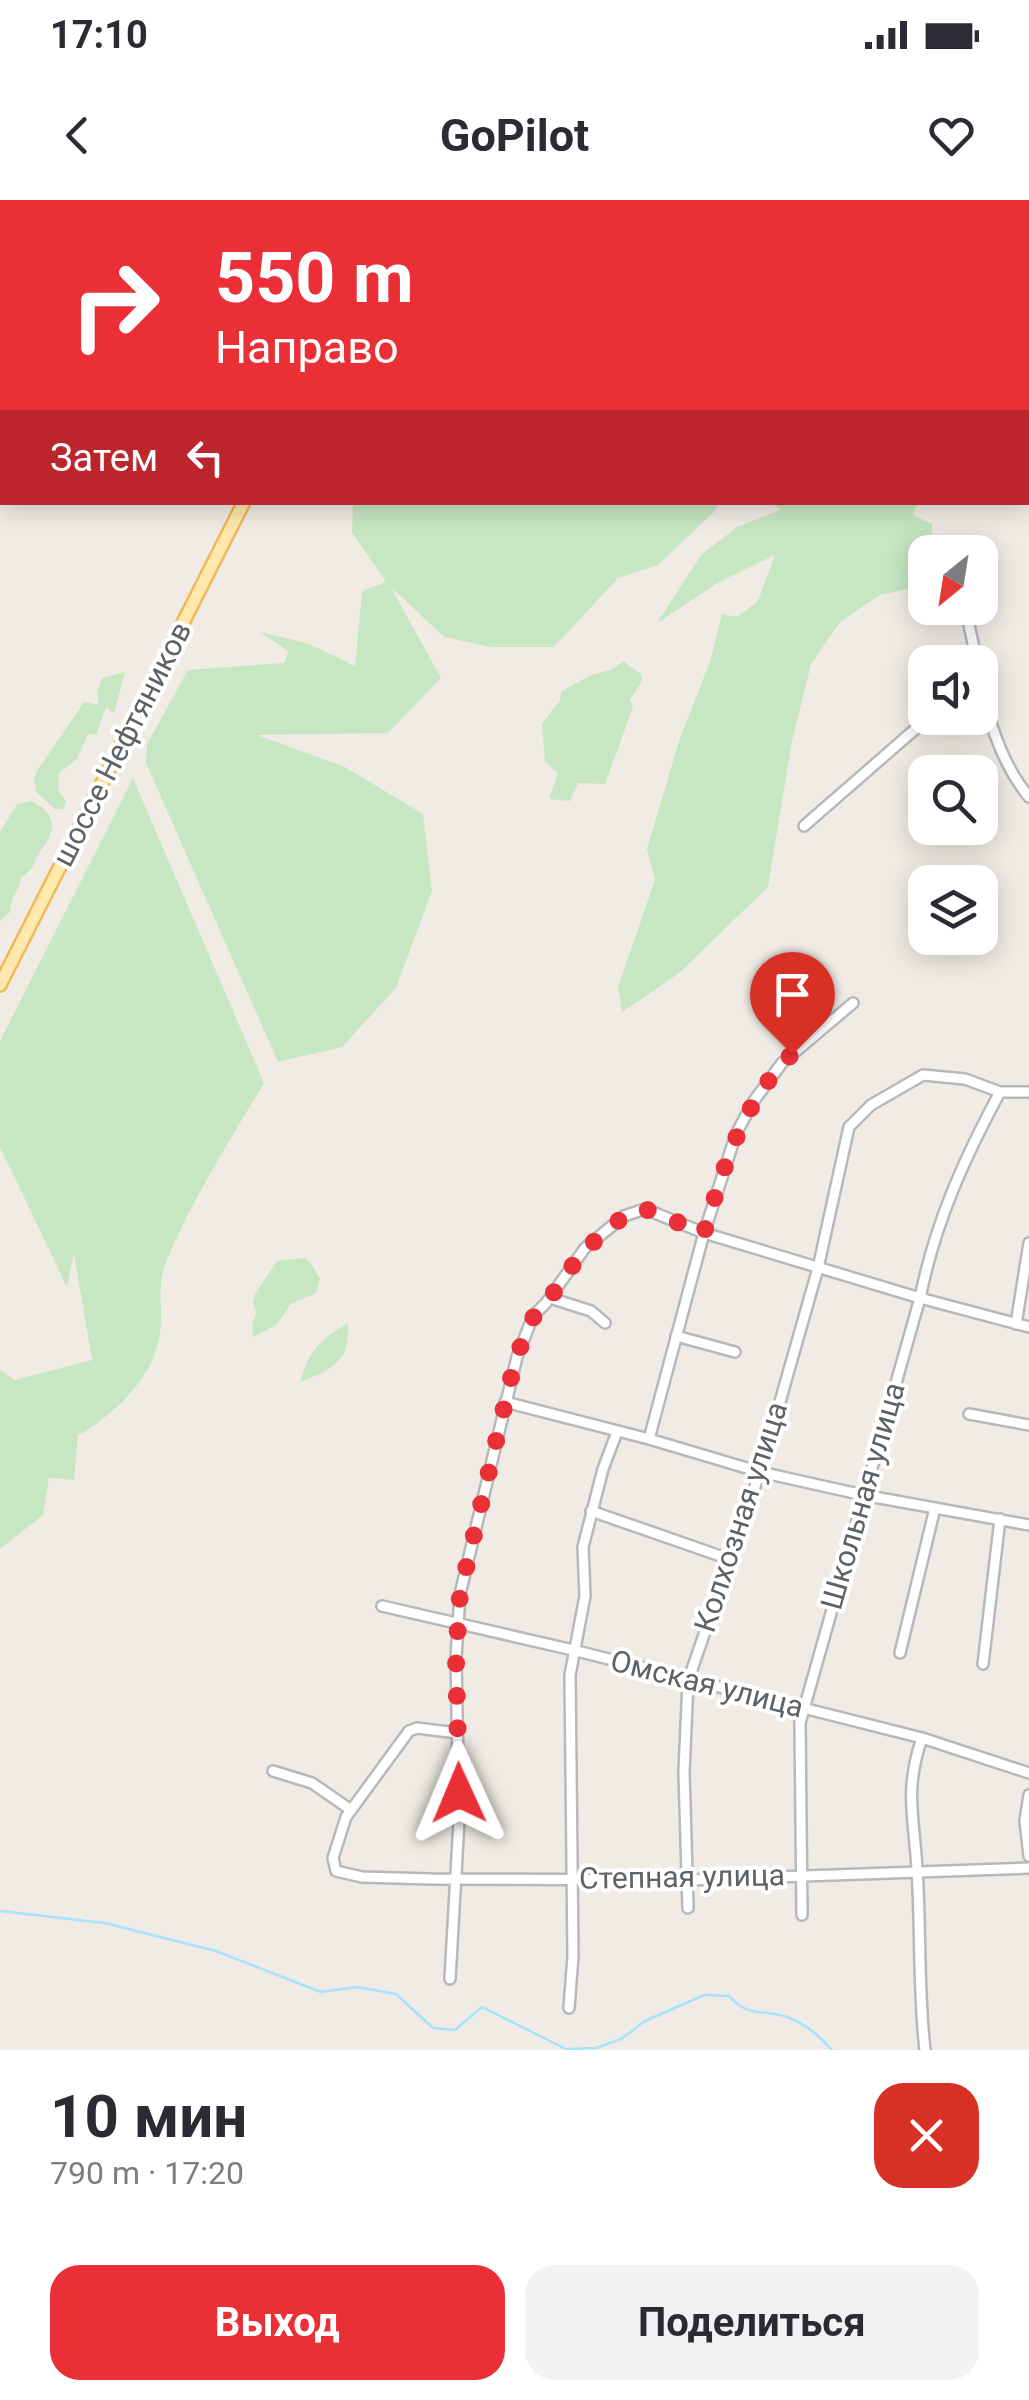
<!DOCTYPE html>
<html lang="ru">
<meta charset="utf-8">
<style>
:root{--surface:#fff;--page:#f2f2f3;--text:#2b2b33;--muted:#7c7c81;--accent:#eb2f37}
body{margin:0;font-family:Roboto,sans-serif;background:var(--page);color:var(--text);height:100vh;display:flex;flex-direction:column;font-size:38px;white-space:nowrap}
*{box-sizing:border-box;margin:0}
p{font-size:32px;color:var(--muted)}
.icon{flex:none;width:55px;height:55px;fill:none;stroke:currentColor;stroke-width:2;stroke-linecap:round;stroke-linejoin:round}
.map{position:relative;height:1850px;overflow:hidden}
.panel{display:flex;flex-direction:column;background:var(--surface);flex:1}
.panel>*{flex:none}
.banner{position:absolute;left:0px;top:0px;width:1030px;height:305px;box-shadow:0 5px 25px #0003;background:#eb2f37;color:#fff;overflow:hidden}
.needle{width:65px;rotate:210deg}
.buttons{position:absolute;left:908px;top:335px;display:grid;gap:20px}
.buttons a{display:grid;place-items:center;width:90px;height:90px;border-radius:20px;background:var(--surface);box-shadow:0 5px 25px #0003;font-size:50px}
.pin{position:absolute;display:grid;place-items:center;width:85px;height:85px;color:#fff;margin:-102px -42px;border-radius:50% 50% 50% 0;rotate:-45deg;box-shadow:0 0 10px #0007}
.pin .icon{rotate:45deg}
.me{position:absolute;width:110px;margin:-55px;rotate:359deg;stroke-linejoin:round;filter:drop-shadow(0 0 8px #0008)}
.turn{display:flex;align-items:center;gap:35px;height:210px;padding:0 50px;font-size:45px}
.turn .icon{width:130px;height:130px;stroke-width:2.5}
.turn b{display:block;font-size:70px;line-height:85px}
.then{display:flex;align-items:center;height:95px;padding:0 50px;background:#0003;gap:20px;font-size:38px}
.round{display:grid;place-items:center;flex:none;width:105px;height:105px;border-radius:30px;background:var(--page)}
.summary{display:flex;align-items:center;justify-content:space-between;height:170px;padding:0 50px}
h1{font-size:60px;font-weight:700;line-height:75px}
.cta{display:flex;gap:20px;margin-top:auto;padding:20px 50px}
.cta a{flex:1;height:115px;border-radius:30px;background:var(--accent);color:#fff;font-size:40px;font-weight:700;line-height:115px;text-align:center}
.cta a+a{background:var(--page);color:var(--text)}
.status{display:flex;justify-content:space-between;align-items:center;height:70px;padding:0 50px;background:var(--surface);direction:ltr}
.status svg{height:28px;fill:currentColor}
header{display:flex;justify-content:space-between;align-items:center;height:130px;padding:0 50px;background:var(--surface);font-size:45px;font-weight:700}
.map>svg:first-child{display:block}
.green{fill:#c6e7c2}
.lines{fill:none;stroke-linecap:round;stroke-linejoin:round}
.stream{stroke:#a6e3ff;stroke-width:2.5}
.minor-casing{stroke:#b6b9bc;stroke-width:14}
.major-casing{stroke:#f3b75b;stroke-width:16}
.highway-casing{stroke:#f58c00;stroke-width:19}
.minor{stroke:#fff;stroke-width:9}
.major{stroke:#ffe8ab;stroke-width:11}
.highway{stroke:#fed58e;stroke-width:14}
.route{stroke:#eb2f37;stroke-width:18;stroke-dasharray:0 32.4}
.labels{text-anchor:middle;stroke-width:8;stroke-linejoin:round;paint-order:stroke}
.street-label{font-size:30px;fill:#5d6266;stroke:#fff}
</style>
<div class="status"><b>17:10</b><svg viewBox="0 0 49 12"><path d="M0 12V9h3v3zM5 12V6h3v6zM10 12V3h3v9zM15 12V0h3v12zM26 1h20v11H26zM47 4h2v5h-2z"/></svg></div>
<header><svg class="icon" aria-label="back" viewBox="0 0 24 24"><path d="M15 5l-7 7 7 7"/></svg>GoPilot<svg class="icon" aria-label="heart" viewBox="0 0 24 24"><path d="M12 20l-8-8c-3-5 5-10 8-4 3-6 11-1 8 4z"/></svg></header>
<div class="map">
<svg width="1029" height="1850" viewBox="0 0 1029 1850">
<rect width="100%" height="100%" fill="#f0ece5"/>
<!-- green -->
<g class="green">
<path d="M 0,0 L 385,0 L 2,2 L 2,44 Z"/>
<path d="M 353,303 L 719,303 L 714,312 L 658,365 L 618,378 L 554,447 L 490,447 L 444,437 L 390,386 L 441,478 L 388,533 L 257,535 L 345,567 L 423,614 L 432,691 L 396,788 L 342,847 L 278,862 L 146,563 L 147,544 L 188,470 L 284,463 L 289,452 L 260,432 L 307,443 L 355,466 L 362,391 L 386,382 L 352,332 Z"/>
<path d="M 771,303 L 917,303 L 913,315 L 932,324 L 932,352 L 925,352 L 925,373 L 912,388 L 880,395 L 840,422 L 811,464 L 792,541 L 768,687 L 678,774 L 622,812 L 618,787 L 655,680 L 647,649 L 679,541 L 711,459 L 722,414 L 737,417 L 758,401 L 775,355 L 719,382 L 657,423 L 701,355 L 737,327 L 781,310 Z"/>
<path d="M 623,461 L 641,474 L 642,481 L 630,500 L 633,507 L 605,584 L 578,583 L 570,601 L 549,599 L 558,573 L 545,562 L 542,524 L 560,500 L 561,492 C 566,489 588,476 592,475 C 606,470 612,472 623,461 Z"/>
<path d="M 125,472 L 115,510 L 113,513 L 106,507 L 96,535 L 88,534 L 77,559 L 59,573 L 58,589 L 66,602 L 63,609 L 55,609 L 36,592 L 34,578 L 37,571 L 84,502 L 99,505 L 97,492 L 102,478 Z"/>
<path d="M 133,578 L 264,883 C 230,940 195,995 168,1057 C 154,1089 165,1108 159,1139 C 152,1179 112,1217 78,1235 L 74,1280 L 49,1278 L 43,1315 L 0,1349 L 0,1170 L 15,1180 L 92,1160 L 74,1053 L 67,1087 L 0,947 L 0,841 Z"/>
<path d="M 32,601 C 60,617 55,631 40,652 C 31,666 37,666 21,678 C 19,692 11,695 10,712 L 0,721 L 0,632 L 17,604 Z"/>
<path d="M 304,1058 L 310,1062 L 320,1079 L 316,1093 L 291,1104 L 276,1125 L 253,1137 L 252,1124 L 257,1112 L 253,1104 L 255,1094 L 277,1061 Z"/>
<path d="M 348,1123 C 351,1161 333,1169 300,1182 C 309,1151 320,1139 348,1123 Z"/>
</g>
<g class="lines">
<!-- stream -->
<path class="stream" d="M 0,1711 L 105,1723 L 216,1751 L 321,1792 L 357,1787 L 396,1794 L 433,1828 L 455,1830 L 482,1807 L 566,1849 L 596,1848 L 621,1839 L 645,1821 L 704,1795 L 729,1796 C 748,1818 763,1809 787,1817 C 806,1824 819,1836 832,1850"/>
<!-- minor casing -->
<g class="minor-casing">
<g id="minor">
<path d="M 966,411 L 977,462"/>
<path d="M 980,480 C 988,519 1003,566 1029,597"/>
<path d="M 804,626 L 928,518"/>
<path d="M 550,1098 L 591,1111 L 605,1123"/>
<path d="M 1016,1124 L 1029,1043"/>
<path d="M 676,1136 L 735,1152"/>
<path d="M 505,1202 L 649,1239 L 760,1272 L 863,1295 L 1029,1325"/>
<path d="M 969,1214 L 1029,1225"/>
<path d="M 649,1239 L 704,1033 L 736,934 L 753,902 L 782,863 L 853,803"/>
<path d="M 591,1311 L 729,1359"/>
<path d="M 382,1406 L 573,1450 L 922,1538 L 1029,1573"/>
<path d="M 900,1453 L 935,1308"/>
<path d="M 983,1464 L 1000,1319"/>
<path d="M 457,1533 L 417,1528 L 409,1531 L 346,1617 L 333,1658 L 336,1671 L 362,1677 L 431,1679 L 688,1680 L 1029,1668"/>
<path d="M 922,1538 C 904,1591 914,1616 917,1669 C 921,1730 918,1790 925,1850"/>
<path d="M 273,1571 L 312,1583 L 351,1610"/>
<path d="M 1029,1595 L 1025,1621 L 1029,1656"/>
<path d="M 688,1708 L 684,1572 L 688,1481 L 760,1272 L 818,1068 L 849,927 L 871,905 L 923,875 L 965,879 L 1000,892 L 1029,892"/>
<path d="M 802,1715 L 800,1523 L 920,1098 C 935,1023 964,959 1000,892"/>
<path d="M 450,1779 L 459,1621 L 456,1458 L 460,1394 L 517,1157 L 533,1116 L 546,1103 L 585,1048 L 624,1016 L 645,1009 L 704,1033 L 920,1098 L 1029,1127"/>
<path d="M 569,1808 L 573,1756 L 570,1475 L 585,1396 L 583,1347 L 603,1269 L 617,1232"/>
</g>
</g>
<!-- major casing -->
<g class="major-casing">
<g id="major">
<path d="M 1028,215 L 1029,215"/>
<path d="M 0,785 L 244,302"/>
</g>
</g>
<!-- highway casing -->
<g class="highway-casing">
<g id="highway">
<path d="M 392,2 L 393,0"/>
<path d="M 0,71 L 2,73"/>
</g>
</g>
<!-- minor -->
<use href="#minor" class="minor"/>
<!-- major -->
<use href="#major" class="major"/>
<!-- highway -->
<use href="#highway" class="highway"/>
</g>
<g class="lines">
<!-- route -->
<path class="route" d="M 459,1593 L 456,1458 L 460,1394 L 516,1157 L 534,1116 L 550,1098 L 582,1052 L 624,1016 L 645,1009 L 704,1033 C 724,967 741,904 792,854"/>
</g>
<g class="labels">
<!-- street labels -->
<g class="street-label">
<text transform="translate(122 544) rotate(-63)" y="10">шоссе Нефтяников</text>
<text transform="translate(863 1296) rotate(-74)" y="10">Школьная улица</text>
<text transform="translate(741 1317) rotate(-72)" y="10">Колхозная улица</text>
<text transform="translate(707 1484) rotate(14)" y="10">Омская улица</text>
<text transform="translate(682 1677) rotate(-1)" y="10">Степная улица</text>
</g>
</g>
</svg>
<div class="buttons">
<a><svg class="needle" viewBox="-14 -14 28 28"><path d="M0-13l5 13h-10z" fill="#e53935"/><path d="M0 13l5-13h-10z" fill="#7c7c81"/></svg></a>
<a><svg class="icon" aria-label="sound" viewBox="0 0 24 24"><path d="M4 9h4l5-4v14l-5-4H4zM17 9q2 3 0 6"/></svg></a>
<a><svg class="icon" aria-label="search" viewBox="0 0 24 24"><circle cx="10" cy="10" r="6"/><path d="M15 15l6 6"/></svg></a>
<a><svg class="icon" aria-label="layers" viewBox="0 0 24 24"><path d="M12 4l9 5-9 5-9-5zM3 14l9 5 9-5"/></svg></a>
</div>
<div class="pin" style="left:792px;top:854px;background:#d93025"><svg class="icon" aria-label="arrive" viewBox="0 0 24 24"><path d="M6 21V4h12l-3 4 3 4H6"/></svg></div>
<svg class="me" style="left:459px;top:1593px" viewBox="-20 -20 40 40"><path d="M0-17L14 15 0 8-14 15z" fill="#eb2f37" stroke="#fff" stroke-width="4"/></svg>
<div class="banner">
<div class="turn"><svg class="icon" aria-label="right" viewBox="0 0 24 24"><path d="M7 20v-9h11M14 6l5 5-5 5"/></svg><div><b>550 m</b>Направо</div></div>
<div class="then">Затем<svg class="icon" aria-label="left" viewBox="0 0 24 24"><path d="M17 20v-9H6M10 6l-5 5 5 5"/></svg></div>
</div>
</div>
<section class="panel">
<div class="summary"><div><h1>10 мин</h1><p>790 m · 17:20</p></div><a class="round" style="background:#d93025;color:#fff"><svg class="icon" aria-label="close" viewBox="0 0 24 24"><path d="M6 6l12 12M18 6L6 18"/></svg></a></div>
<div class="cta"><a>Выход</a><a>Поделиться</a></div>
</section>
